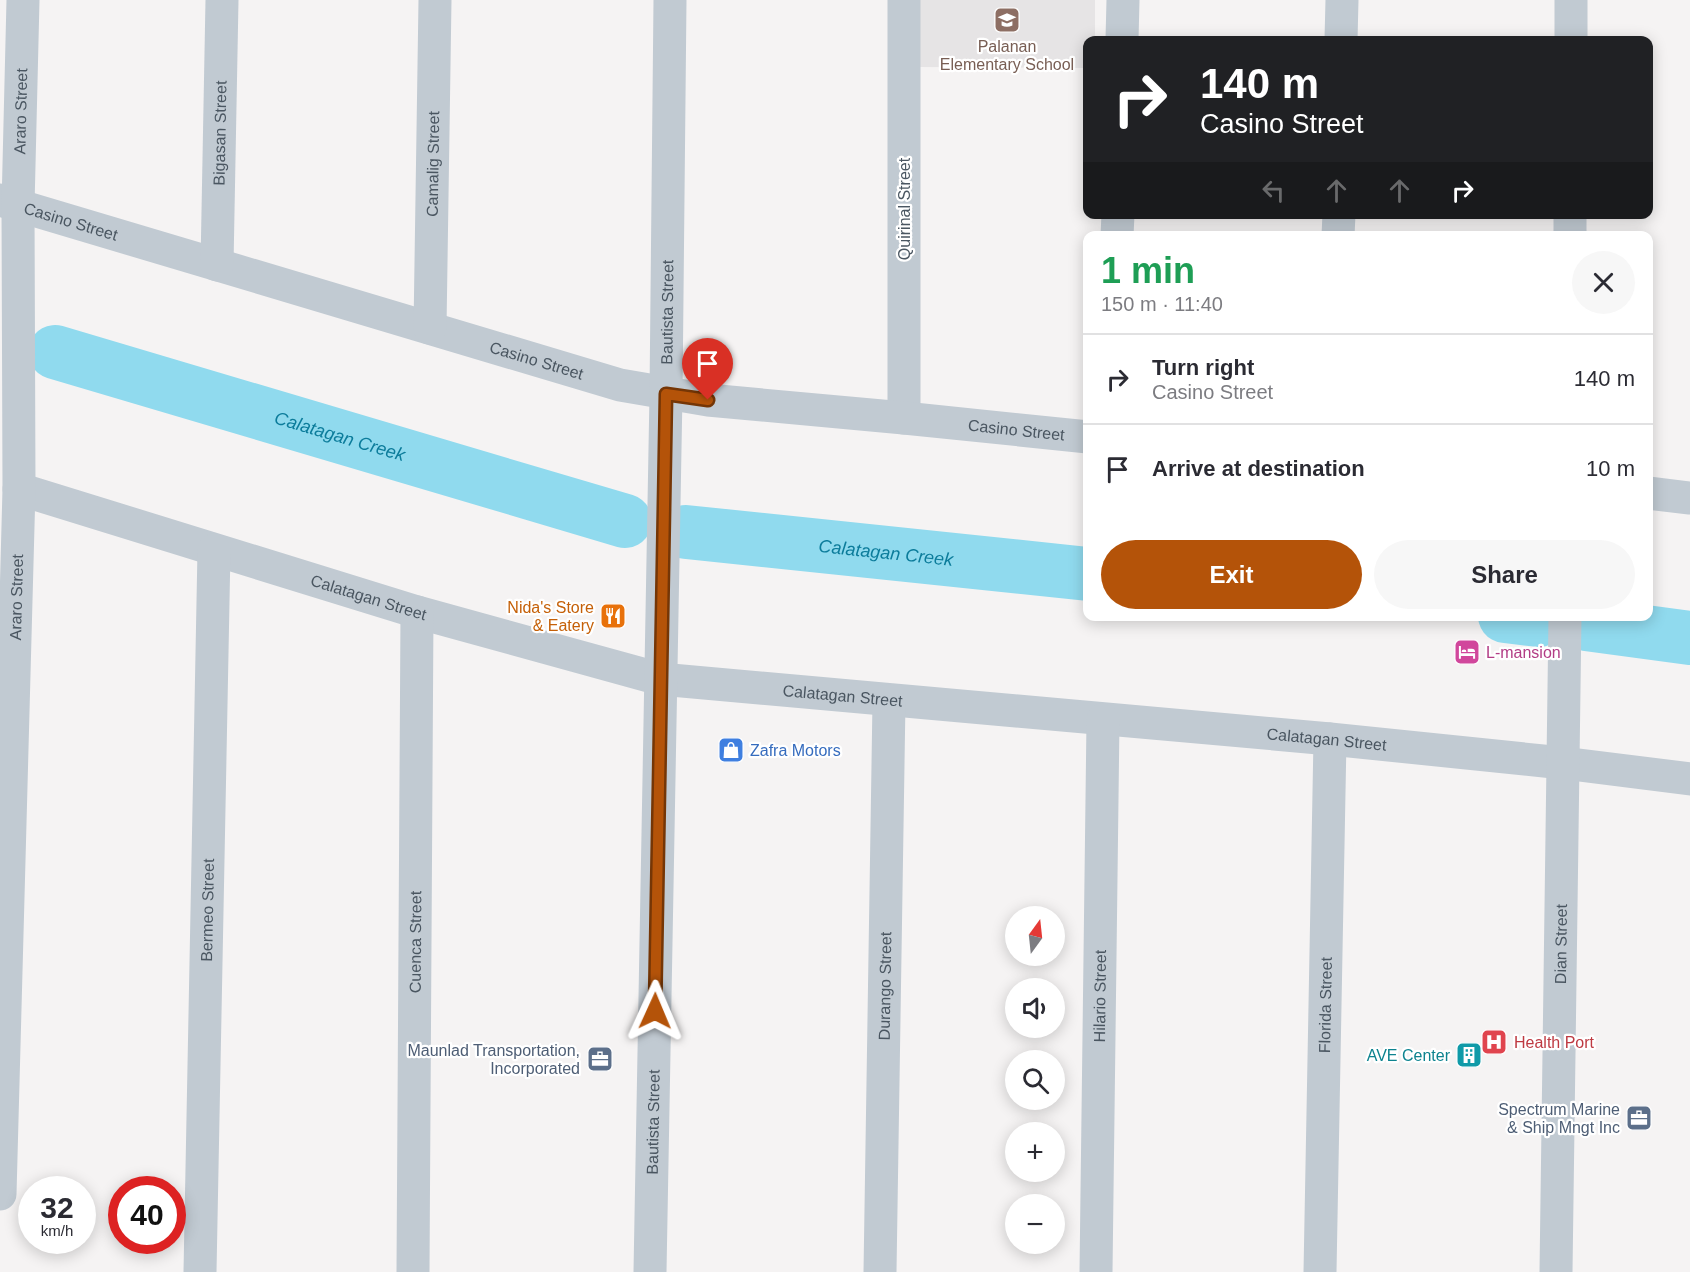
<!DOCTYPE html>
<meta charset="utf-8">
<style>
:root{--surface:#fff;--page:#f7f7f7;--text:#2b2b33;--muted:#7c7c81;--line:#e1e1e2;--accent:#b45309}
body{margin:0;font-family:Helvetica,sans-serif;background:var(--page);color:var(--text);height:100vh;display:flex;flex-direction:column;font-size:22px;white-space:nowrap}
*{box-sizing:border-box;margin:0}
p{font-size:20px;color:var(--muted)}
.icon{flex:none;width:33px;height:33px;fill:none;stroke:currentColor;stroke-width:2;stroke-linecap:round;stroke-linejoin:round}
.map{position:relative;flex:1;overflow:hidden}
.details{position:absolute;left:1083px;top:231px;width:570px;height:390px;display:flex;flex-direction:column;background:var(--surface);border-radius:12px;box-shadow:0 3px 15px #0003}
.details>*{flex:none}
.hud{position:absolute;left:1083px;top:36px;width:570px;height:183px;border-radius:12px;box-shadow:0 3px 15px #0003;background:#202124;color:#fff;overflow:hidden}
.needle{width:39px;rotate:15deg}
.controls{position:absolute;left:1005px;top:906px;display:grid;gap:12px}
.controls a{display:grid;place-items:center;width:60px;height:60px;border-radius:50%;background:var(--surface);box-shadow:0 3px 15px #0003;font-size:30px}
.speed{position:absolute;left:18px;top:1176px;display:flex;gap:12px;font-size:30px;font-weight:700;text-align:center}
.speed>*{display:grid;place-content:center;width:78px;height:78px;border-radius:50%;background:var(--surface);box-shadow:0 3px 15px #0003;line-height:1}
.speed small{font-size:15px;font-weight:400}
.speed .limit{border:9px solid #d22;background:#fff;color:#111}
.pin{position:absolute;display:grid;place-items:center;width:51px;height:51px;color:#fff;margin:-62px -26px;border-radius:50% 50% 50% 0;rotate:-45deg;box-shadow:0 0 6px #0007}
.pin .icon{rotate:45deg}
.me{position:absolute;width:66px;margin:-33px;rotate:1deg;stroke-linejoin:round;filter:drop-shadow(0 0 4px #0008)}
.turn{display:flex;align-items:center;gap:21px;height:126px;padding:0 18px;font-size:27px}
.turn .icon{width:78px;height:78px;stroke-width:2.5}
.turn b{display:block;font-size:42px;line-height:51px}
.lanes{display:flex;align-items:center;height:57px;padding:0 18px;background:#0003;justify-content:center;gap:30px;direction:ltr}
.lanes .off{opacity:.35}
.round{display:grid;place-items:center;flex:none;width:63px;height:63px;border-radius:32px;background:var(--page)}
.head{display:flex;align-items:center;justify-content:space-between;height:102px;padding:0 18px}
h1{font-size:36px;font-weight:600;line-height:45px;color:#1e9e55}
.action{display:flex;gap:12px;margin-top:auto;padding:12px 18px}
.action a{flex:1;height:69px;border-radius:36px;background:var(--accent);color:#fff;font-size:24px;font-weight:600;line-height:69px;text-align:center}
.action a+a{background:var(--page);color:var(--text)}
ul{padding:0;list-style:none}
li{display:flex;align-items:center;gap:18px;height:90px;padding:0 18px;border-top:2px solid var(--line)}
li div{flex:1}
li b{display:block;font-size:22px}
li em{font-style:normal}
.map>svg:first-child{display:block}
.education{fill:#e6e4e5}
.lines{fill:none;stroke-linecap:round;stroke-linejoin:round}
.river{stroke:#90daee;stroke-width:54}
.minor{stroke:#c1cad2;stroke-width:33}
.tertiary{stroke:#c1cad2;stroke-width:33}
.route-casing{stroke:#753606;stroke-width:15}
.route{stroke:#b45309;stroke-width:10}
.labels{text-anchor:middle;stroke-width:4.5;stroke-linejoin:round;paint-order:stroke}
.education-label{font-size:16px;fill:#785e54;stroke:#fff}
.street-label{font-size:16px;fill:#4a5661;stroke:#fff}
.food-label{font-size:16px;fill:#c56008;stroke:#fff;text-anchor:end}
.hotel-label{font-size:16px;fill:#b23c85;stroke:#fff;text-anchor:start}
.shop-label{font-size:16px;fill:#366cbe;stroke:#fff;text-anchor:start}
.health-label{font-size:16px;fill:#be3a42;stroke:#fff;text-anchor:start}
.service-label{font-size:16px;fill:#4e5e75;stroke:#fff;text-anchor:end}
.culture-label{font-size:16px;fill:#0d838f;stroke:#fff;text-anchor:end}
.water-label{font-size:18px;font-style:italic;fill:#0c7c9b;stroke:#fff}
</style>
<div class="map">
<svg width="1690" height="1272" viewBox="0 0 1690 1272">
<rect width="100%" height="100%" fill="#f5f3f3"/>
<!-- education -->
<path class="education" d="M 918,0 L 1095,0 L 1095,40 L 1088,40 L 1087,68 L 918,67 Z"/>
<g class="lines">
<!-- river -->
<g class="river">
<path id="s1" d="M 55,352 L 625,521"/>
<path id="s2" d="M 686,532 L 1088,574"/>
<path d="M 1505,616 L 1539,620"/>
<path d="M 1586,624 L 1690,638"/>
</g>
<!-- minor -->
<g class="minor">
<path d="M 904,0 L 904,418"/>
<path d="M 1122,40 L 1123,0"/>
<path d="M 1341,40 L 1342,0"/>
<path id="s3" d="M 0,200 L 620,385 L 708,400 L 904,418 L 1088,437"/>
<path d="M 1117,236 L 1118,214"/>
<path d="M 1338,236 L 1339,214"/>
<path id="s4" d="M 217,265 L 222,0"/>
<path id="s5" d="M 430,328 L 435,0"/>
<path id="s6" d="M 19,489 L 417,612 L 660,679 L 1330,739 L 1563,763 L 1690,779"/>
<path d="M 1648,493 L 1690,498"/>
<path id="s7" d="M 0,1194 L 19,489 L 18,206 L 23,0"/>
<path id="s8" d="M 200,1272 L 214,550"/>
<path id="s9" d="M 413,1272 L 417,612"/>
<path id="s10" d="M 880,1272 L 889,701"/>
<path id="s11" d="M 1096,1272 L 1103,720"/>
<path id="s12" d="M 1320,1272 L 1330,739"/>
</g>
<!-- tertiary -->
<g class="tertiary">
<path d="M 1571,40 L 1571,0"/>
<path d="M 1570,236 L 1570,214"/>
<path id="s13" d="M 650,1272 L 666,394 L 670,0"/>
<path id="s14" d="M 1556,1272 L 1565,616"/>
</g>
</g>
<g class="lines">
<!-- route casing -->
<g class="route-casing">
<path id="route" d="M 655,1011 L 666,394 L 708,400"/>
</g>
<!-- route -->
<use href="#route" class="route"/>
</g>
<!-- icons -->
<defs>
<g id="school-square" transform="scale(1.35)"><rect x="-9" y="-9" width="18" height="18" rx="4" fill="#8d6e63" stroke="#fff"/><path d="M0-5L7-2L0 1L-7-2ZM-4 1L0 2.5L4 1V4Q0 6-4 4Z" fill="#fff"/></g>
<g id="restaurant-square" transform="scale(1.35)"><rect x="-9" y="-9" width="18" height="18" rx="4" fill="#e8710a" stroke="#fff"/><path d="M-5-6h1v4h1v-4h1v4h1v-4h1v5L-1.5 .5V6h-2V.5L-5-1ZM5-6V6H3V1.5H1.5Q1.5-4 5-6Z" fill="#fff"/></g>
<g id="hotel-square" transform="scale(1.35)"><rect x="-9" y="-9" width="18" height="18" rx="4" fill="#d1479c" stroke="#fff"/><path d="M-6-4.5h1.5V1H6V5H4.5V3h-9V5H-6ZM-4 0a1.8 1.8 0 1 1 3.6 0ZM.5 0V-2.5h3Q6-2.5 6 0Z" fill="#fff"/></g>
<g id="shop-square" transform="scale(1.35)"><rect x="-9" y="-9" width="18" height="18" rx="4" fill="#3f7fe0" stroke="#fff"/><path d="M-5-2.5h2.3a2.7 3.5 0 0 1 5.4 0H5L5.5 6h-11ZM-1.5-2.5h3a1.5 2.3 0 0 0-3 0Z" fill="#fff"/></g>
<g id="hospital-square" transform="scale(1.35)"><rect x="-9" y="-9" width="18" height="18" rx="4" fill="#e0444e" stroke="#fff"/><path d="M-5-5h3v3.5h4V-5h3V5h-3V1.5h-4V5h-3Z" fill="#fff"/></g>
<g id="building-square" transform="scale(1.35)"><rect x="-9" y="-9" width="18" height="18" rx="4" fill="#0f9aa8" stroke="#fff"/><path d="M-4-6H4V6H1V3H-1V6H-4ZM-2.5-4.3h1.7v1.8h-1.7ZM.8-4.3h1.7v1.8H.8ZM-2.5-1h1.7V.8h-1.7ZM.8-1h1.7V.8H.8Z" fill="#fff"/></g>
<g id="office-square" transform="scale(1.35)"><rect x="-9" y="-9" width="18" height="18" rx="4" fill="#5c6f8a" stroke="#fff"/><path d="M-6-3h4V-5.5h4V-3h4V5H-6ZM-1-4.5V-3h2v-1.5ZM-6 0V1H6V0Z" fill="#fff"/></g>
</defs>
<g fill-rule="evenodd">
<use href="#school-square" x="1007" y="20"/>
<use href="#restaurant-square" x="613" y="616"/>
<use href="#hotel-square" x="1467" y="652"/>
<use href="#shop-square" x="731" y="750"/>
<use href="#hospital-square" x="1494" y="1042"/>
<use href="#building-square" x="1469" y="1055"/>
<use href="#office-square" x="600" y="1059"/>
<use href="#office-square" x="1639" y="1118"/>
</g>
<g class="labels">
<!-- education labels -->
<g class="education-label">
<text x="1007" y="52">Palanan<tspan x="1007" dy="18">Elementary School</tspan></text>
</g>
<!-- street labels -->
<g class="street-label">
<text dy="6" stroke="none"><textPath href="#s7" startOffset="1083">Araro Street</textPath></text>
<text dy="6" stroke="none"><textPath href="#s4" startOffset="132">Bigasan Street</textPath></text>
<text dy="6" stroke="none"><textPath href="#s5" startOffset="164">Camalig Street</textPath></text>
<text transform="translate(904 209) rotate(-90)" y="6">Quirinal Street</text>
<text dy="6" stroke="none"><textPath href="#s3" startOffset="74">Casino Street</textPath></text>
<text dy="6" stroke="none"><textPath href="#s13" startOffset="960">Bautista Street</textPath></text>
<text dy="6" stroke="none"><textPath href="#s3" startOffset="560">Casino Street</textPath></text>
<text dy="6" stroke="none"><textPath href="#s3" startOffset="1046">Casino Street</textPath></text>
<text dy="6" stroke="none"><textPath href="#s7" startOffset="597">Araro Street</textPath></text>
<text dy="6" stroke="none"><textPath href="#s6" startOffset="366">Calatagan Street</textPath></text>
<text dy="6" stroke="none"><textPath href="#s6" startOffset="852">Calatagan Street</textPath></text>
<text dy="6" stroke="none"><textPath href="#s6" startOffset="1338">Calatagan Street</textPath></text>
<text dy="6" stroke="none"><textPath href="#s8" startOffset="362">Bermeo Street</textPath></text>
<text dy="6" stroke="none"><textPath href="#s9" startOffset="330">Cuenca Street</textPath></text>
<text dy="6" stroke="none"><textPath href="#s14" startOffset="328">Dian Street</textPath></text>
<text dy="6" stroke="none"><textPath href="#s10" startOffset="286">Durango Street</textPath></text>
<text dy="6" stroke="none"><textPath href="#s11" startOffset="276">Hilario Street</textPath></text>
<text dy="6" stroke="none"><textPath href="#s12" startOffset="267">Florida Street</textPath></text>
<text dy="6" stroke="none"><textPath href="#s13" startOffset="150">Bautista Street</textPath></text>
</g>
<!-- food labels -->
<g class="food-label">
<text x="594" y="613">Nida's Store<tspan x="594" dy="18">&amp; Eatery</tspan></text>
</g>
<!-- hotel labels -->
<g class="hotel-label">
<text x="1486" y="658">L-mansion</text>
</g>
<!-- shop labels -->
<g class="shop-label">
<text x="750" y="756">Zafra Motors</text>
</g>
<!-- health labels -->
<g class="health-label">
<text x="1514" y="1048">Health Port</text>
</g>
<!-- service labels -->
<g class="service-label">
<text x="580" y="1056">Maunlad Transportation,<tspan x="580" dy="18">Incorporated</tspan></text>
<text x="1620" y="1115">Spectrum Marine<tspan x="1620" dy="18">&amp; Ship Mngt Inc</tspan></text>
</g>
<!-- culture labels -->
<g class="culture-label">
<text x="1450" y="1061">AVE Center</text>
</g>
<!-- water labels -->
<g class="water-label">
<text dy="6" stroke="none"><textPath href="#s1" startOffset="297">Calatagan Creek</textPath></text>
<text dy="6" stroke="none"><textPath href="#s2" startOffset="201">Calatagan Creek</textPath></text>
</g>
</g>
</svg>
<div class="controls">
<a><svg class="needle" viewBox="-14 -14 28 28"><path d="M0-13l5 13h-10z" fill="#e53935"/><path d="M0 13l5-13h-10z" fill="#7c7c81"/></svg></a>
<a><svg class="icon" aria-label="sound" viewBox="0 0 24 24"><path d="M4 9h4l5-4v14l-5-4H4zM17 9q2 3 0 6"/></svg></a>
<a><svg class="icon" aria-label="search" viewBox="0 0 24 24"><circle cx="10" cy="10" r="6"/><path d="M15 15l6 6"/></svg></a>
<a>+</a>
<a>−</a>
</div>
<div class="speed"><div>32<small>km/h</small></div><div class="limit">40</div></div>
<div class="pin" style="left:708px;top:400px;background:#d93025"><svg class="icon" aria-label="arrive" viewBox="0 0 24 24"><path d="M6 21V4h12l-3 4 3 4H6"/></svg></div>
<svg class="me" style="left:655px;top:1011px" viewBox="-20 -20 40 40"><path d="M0-17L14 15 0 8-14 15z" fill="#b45309" stroke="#fff" stroke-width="4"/></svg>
<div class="hud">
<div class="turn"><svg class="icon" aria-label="right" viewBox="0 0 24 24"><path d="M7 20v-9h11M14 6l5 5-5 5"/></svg><div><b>140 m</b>Casino Street</div></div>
<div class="lanes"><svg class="icon off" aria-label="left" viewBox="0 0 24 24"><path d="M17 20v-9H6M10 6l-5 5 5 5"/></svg><svg class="icon off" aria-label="ahead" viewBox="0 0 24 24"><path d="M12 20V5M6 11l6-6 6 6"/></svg><svg class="icon off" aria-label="ahead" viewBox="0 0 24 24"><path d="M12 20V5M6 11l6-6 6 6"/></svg><svg class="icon" aria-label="right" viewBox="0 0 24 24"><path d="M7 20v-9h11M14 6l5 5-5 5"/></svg></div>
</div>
<section class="details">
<div class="head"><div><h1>1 min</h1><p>150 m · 11:40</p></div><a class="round"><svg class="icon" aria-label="close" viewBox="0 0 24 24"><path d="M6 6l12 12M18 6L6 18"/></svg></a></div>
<ul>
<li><svg class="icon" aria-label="right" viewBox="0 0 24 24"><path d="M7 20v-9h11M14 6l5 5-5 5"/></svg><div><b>Turn right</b><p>Casino Street</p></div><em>140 m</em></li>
<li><svg class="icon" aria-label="arrive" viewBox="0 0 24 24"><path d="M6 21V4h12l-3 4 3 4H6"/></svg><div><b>Arrive at destination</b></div><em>10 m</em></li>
</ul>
<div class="action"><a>Exit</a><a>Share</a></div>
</section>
</div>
